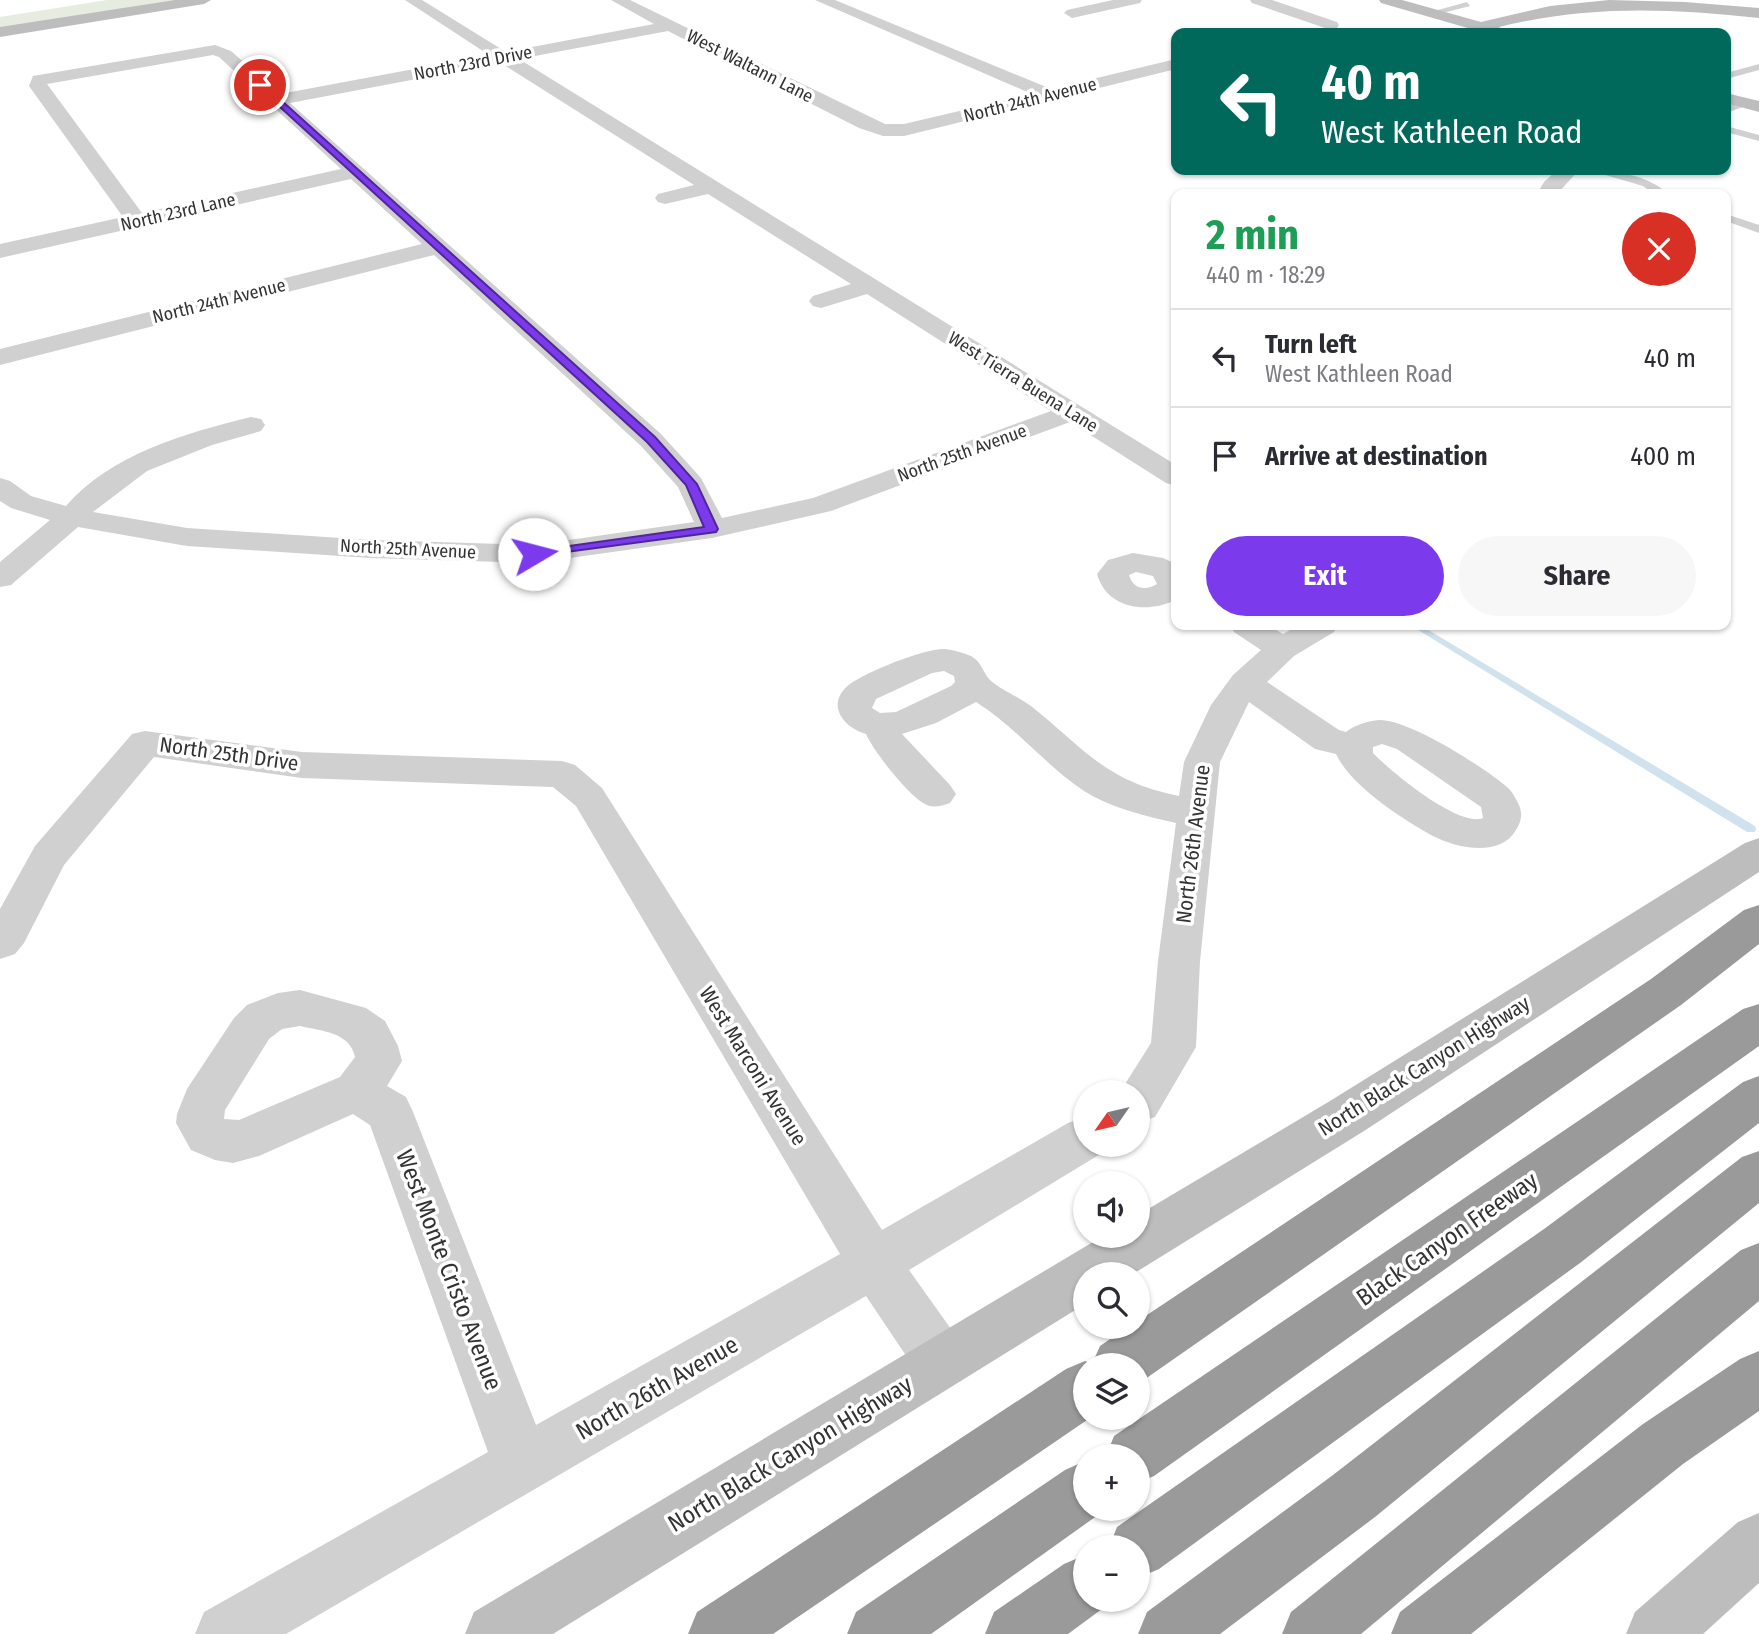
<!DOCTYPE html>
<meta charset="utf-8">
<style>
:root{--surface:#fff;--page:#f7f7f7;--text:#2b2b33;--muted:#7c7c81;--line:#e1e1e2;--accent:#7c3aed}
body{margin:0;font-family:"Fira Sans Condensed",sans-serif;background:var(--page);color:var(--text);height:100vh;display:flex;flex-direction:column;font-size:26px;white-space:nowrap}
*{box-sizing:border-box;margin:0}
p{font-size:23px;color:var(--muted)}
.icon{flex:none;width:38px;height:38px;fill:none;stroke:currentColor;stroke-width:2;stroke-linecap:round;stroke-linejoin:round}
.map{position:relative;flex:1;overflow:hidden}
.side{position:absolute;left:1171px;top:189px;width:560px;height:441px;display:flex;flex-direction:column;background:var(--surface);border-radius:14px;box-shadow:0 2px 5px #0004}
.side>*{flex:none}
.hud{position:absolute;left:1171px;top:28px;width:560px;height:147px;border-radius:14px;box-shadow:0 2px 5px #0004;background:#00695c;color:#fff;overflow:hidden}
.needle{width:46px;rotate:236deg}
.fabs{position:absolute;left:1073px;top:1080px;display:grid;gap:14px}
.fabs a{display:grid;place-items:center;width:77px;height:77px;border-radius:50%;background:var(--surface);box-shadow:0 2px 5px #0004;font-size:35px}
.pin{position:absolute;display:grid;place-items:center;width:60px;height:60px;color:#fff;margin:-30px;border:4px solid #fff;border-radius:50%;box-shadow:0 2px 7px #0007}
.me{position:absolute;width:77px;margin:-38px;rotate:82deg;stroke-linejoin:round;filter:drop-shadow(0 0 5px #0008)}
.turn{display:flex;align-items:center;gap:24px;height:147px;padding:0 35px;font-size:32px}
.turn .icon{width:91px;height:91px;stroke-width:2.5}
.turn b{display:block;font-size:49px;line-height:60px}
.round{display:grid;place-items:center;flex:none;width:74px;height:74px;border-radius:37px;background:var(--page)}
.summary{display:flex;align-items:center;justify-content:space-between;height:119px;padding:0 35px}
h1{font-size:42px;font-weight:700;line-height:52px;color:#1e9e55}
.cta{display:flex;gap:14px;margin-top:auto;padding:14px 35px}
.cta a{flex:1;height:80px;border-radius:42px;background:var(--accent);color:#fff;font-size:28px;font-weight:700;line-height:80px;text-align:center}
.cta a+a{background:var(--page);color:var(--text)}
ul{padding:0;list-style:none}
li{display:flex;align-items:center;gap:21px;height:98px;padding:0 35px;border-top:2px solid var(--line)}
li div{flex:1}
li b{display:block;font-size:26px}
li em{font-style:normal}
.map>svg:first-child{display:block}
.green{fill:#e6ecdf}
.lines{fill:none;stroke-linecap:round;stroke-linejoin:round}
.stream{fill:#cfe2ee;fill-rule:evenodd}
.lane{fill:#d0d0d0;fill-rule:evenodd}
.street{fill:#d0d0d0;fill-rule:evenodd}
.secondary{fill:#bdbdbd;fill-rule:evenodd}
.highway{fill:#9a9a9a;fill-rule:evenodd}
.route{fill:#7c3aed;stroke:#51269a;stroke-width:2}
.labels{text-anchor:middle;stroke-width:7;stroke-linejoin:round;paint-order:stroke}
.far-street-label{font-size:18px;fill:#333;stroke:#fff}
.street-label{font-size:21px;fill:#333;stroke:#fff}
.near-street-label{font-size:24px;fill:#333;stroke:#fff}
</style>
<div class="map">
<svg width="1759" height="1634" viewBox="0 0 1759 1634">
<rect width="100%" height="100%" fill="#fff"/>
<!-- green -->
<path class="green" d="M 107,0 L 184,0 L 0,29 L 0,17 Z"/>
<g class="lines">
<!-- stream -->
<path class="stream" d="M 1410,625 L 1420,625 L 1755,826 L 1756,829 L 1755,832 L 1747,832 Z"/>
<!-- lane -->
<g class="lane">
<path d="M 1467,2 L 1470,6 L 1431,16 L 1427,13 Z"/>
<path d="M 1759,64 L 1759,70 L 1726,79 L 1726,73 Z"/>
<path d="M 1726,126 L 1759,135 L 1759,141 L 1726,132 Z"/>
<path d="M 1588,170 C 1613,170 1649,175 1668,194 L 1655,194 L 1643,186 Z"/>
<path d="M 1726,214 L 1759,225 L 1759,233 L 1726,221 Z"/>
</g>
<!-- street -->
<g class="street">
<path d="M 405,0 L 422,0 L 506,52 L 654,24 L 611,0 L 630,0 L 885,124 L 904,124 L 1032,94 L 815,0 L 835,0 L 1051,89 L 1176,59 L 1176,69 L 904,136 L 883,136 L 859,128 L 668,31 L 519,59 L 1176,465 L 1176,486 L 1166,483 L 1070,422 L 831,511 L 712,538 L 534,563 L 371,558 L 187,546 L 78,527 L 11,585 L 0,587 L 0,562 L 50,520 L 11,508 L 0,501 L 0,478 L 10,481 L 31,496 L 66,506 C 111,454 186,433 251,417 L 261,419 L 265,425 L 261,431 L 212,445 L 147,471 L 93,512 L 187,528 L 371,540 L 534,545 L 694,522 L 678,487 L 641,446 L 434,255 L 0,365 L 0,349 L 422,244 L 351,179 L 0,258 L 0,244 L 123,217 L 29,86 L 33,76 L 215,45 L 231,51 L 280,94 L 489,55 ZM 213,55 L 219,57 L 341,169 L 142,213 L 47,84 ZM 501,63 L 694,185 L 658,194 L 655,198 L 658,202 L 665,204 L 708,194 L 851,284 L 813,296 L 809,301 L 813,306 L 821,308 L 867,294 L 1051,411 L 813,498 L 722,518 L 701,478 L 661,434 L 290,103 Z"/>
<path d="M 1113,0 L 1142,0 L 1140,3 L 1072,18 L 1064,13 L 1067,10 Z"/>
<path d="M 1250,0 L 1272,0 L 1337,22 L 1339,25 L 1337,28 L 1325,28 L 1252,3 Z"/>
<path d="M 1740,97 L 1749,102 L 1746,106 L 1726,113 L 1726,102 Z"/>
<path d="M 1557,170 L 1579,170 L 1557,194 L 1537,194 L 1544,182 Z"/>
<path d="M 1133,553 L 1163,558 L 1176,564 L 1176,600 C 1146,614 1107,609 1097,574 L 1108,560 ZM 1136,572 L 1153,576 L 1157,584 C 1145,591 1133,589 1129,575 Z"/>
<path d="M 1230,625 L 1268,625 L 1283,634 L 1299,625 L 1338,625 L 1334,632 L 1294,656 L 1267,682 L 1339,730 L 1346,732 C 1354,725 1370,720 1381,720 C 1411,721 1484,767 1507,787 C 1512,791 1516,799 1519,805 C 1523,815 1521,822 1516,830 C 1500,858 1456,848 1433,836 C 1402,819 1351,786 1336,754 L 1315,749 L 1249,702 L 1220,762 L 1200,961 L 1196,1047 L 1155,1117 L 1138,1123 L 1138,1092 L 1120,1092 L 1151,1043 L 1158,961 L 1176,823 C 1145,816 1111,808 1084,791 C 1045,765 1016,727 976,702 L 936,723 L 902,734 L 950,785 L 956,794 L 950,803 C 941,806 932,809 923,803 C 906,792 874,752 866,734 C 842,727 825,703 850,684 C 866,672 925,648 945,649 C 953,650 964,653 971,656 C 982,662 983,673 990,680 C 1001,690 1019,697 1031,706 C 1086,750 1105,781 1179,796 L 1184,762 L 1211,705 L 1233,675 L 1261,650 L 1234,632 ZM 944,671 L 954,676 L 955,682 L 951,686 L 896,712 L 880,713 L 872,708 L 876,699 L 932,673 ZM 1382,744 L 1397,749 L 1481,807 L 1483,818 C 1459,828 1390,771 1373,753 L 1373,747 Z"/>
<path d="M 145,731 L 302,752 L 562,761 L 575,765 L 602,788 L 882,1230 L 1068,1123 L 1085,1117 L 1085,1144 L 1106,1144 L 1102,1153 L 909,1270 L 961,1343 L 969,1362 L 961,1381 L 942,1389 L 923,1381 L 866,1296 L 286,1634 L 195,1634 L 204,1612 L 488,1452 L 370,1125 L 353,1114 L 259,1156 L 233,1163 L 215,1160 L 191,1150 L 176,1123 L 177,1114 L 187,1089 L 234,1018 L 247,1005 L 278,993 L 300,990 L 366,1008 L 385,1021 L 398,1046 L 402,1061 L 387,1086 L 406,1097 L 413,1112 L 536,1425 L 840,1254 L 576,806 L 553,787 L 302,778 L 154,757 L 64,865 L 24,943 L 15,954 L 0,959 L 0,909 L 35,846 L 132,734 ZM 300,1026 C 321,1031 350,1032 355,1057 L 340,1077 L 239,1120 L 224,1119 L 225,1110 L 269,1039 L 282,1029 Z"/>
</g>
<!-- secondary -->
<g class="secondary">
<path d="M 175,0 L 211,0 L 204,4 L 0,37 L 0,27 Z"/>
<path d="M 1379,0 L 1402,0 L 1481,22 L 1550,6 L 1609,0 L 1685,2 L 1759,8 L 1759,18 C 1668,8 1588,5 1499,27 L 1509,33 L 1485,33 L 1381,3 Z"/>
<path d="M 1726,93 L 1759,101 L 1759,112 L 1726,103 Z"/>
<path d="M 1759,838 L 1759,872 L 1364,1131 L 1133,1274 L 1085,1274 L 1085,1304 L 553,1634 L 465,1634 L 474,1612 L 1103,1236 L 1138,1236 L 1138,1215 L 1330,1101 L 1745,843 Z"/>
<path d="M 1759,1513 L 1759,1583 L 1703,1634 L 1626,1634 L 1635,1612 L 1738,1522 Z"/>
</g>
<!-- highway -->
<g class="highway">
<path d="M 1759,905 L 1759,944 L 1681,1005 L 1138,1384 L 1138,1365 L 1085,1365 L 1085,1418 L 1090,1418 L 773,1634 L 688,1634 L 697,1612 L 1066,1369 L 1085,1361 L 1092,1364 L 1100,1346 L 1129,1326 L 1138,1326 L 1138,1321 L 1651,979 L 1744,910 Z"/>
<path d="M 1759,1004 L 1759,1046 L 1154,1476 L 1138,1483 L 1138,1456 L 1106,1456 L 1114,1436 L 1743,1009 Z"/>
<path d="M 1759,1076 L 1759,1123 L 1580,1263 L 1159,1569 L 1138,1578 L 1138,1547 L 1109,1547 L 1117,1527 L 1544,1229 L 1743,1082 Z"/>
<path d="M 1759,1151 L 1759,1203 L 1375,1517 L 1220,1634 L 1138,1634 L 1147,1612 L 1333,1475 L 1742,1157 Z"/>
<path d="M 1759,1243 L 1759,1301 L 1361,1634 L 1282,1634 L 1291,1612 L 1741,1250 Z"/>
<path d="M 1759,1351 L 1759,1411 L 1683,1464 L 1471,1634 L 1391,1634 L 1400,1612 L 1643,1424 L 1740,1359 Z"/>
<path d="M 1085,1461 L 1085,1508 L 1106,1508 L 1105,1510 L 931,1634 L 847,1634 L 856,1612 L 1065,1470 Z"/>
<path d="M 1085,1555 L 1085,1600 L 1109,1600 L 1106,1606 L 1068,1634 L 985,1634 L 994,1612 L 1064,1564 Z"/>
</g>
</g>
<!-- route -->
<path class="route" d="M 257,83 L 262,83 L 655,437 L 697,484 L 718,529 L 716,532 L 529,557 L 527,554 L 534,551 L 704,527 L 686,485 L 647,442 L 257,86 Z"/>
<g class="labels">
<!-- far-street labels -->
<g class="far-street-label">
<text transform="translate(473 63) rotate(-11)" y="6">North 23rd Drive</text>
<text transform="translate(750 66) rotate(27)" y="6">West Waltann Lane</text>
<text transform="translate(1030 100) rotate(-14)" y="6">North 24th Avenue</text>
<text transform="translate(178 212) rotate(-13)" y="6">North 23rd Lane</text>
<text transform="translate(219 301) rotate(-14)" y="6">North 24th Avenue</text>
<text transform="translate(1023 382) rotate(32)" y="6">West Tierra Buena Lane</text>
<text transform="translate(962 453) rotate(-20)" y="6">North 25th Avenue</text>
<text transform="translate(408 549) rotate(3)" y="6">North 25th Avenue</text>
</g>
<!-- street labels -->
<g class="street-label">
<text transform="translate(229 754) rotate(8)" y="7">North 25th Drive</text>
<text transform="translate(1193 844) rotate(-83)" y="7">North 26th Avenue</text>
<text transform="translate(753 1066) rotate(58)" y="7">West Marconi Avenue</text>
<text transform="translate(1424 1066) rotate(-32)" y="7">North Black Canyon Highway</text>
</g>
<!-- near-street labels -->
<g class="near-street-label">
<text transform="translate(1447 1239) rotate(-35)" y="8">Black Canyon Freeway</text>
<text transform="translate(449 1270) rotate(69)" y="8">West Monte Cristo Avenue</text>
<text transform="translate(657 1388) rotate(-30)" y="8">North 26th Avenue</text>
<text transform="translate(790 1454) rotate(-31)" y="8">North Black Canyon Highway</text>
</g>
</g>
</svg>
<div class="fabs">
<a><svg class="needle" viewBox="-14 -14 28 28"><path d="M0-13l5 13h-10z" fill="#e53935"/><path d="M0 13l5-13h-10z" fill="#7c7c81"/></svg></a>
<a><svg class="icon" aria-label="sound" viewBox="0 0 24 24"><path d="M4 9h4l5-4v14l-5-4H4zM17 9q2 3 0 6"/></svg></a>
<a><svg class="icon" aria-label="search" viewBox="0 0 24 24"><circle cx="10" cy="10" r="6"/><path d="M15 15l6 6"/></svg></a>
<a><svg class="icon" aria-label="layers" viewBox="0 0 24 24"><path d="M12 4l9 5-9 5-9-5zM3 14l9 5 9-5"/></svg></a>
<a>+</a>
<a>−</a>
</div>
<div class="pin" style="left:260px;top:85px;background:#d93025"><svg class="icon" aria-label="arrive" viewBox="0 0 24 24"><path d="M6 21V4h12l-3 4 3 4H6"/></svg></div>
<svg class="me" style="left:534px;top:554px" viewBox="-20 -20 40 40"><circle r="19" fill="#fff"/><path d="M0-13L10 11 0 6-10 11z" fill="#7c3aed"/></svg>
<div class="hud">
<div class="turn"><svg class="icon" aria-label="left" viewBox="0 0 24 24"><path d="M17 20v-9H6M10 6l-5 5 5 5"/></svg><div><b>40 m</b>West Kathleen Road</div></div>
</div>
<section class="side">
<div class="summary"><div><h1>2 min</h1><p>440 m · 18:29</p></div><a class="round" style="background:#d93025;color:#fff"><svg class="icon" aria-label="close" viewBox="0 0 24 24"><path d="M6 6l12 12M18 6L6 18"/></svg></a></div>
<ul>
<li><svg class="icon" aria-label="left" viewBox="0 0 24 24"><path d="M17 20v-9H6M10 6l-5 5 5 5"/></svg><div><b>Turn left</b><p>West Kathleen Road</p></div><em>40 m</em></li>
<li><svg class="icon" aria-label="arrive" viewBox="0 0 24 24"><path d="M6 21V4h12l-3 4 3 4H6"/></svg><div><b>Arrive at destination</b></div><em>400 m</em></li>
</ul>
<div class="cta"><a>Exit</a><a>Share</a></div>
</section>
</div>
